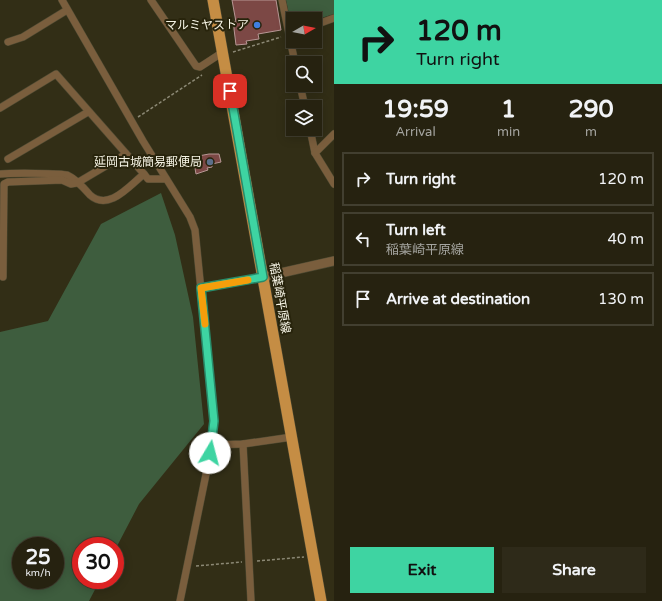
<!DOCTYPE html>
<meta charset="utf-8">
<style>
:root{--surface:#262210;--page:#2e2a19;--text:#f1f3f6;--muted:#a4a49f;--line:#423f30;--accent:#3ed4a2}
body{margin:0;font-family:"Varela Round","Noto Sans JP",sans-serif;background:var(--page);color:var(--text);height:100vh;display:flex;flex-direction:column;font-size:15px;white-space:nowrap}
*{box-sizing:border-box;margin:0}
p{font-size:13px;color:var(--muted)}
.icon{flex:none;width:22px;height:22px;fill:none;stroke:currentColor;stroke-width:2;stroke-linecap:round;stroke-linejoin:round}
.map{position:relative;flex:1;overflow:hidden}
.panel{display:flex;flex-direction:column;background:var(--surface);width:328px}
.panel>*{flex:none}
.hud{background:#3ed4a2;color:#111;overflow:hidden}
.needle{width:26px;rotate:81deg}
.tools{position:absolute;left:286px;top:12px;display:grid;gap:8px}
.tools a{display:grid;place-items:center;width:36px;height:36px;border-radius:0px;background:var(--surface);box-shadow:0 2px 10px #0003,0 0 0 1px var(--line);font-size:20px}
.speed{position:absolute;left:12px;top:537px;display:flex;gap:8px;font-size:20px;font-weight:700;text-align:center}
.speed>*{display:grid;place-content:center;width:52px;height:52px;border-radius:50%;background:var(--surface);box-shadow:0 2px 10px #0003,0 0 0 1px var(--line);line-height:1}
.speed small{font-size:10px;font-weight:400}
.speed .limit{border:6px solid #d22;background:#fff;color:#111}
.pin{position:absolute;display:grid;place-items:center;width:34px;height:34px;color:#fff;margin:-17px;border-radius:8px;box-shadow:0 2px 6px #0006}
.me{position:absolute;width:44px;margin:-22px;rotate:8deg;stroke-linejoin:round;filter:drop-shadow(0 0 3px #0008)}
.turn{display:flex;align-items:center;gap:14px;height:84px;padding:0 16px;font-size:18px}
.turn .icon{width:52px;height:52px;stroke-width:2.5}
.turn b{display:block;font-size:28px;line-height:34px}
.eta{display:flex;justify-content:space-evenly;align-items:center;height:68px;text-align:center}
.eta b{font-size:24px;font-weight:700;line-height:28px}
.primary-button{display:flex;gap:8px;margin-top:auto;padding:8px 16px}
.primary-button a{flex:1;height:46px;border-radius:0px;background:var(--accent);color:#111;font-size:16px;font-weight:700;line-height:46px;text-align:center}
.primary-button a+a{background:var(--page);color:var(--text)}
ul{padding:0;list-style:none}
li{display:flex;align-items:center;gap:12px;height:54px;margin:0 8px 6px;padding:0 8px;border:2px solid var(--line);border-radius:0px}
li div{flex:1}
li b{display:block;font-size:15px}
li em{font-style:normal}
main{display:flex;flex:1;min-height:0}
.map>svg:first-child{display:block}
.green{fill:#3e5d3e;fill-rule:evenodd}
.building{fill:#7c4845;stroke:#b79795}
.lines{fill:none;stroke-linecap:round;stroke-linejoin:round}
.minor-casing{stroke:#4e4a33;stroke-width:8}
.tertiary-casing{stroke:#4e4a33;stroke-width:10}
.primary-casing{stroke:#4e4a33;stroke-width:12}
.path{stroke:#8c8975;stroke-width:1.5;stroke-dasharray:3 2;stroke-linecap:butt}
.minor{stroke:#7a5e3d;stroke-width:7}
.tertiary{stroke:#7a5e3d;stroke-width:9}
.primary{stroke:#c58d44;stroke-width:11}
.route-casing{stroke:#288a69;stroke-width:10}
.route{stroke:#3ed4a2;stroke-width:7}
.slow{stroke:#f59e0b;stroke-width:7}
.shop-dot{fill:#3f7fe0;stroke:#28240c;stroke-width:1.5}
.service-dot{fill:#5c6f8a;stroke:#28240c;stroke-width:1.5}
.labels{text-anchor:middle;stroke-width:4;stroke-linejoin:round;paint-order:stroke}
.poi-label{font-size:12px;fill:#f7f5e6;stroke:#28240c;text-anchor:end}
.street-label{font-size:12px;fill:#f7f5e6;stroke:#28240c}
</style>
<main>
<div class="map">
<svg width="334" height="601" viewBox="0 0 334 601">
<rect width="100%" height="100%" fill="#322e16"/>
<!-- green -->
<g class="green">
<path d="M 286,0 L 334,0 L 334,14 L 315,20 L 293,19 L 292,28 Z"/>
<path d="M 161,193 L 175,235 L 193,317 L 204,424 L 139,504 L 115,550 L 115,546 L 81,546 L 81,580 L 100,580 L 89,601 L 0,601 L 0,332 L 48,321 L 101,224 ZM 21,546 L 55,546 L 55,580 L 21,580 Z"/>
</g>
<!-- building -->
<g class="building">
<path d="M 232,0 L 276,0 L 281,30 L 258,34 L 259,39 L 246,41 L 247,44 L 236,45 L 234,29 L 234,22 L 236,22 Z"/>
<path d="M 209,154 L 219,154 L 221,162 L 212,164 L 212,167 L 207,168 L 208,170 L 196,174 L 193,157 Z"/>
</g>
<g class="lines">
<!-- minor casing -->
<g class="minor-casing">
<g id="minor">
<path d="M 62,0 L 143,141 L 190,217 L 195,230 L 214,421 L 212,445 L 180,601"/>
<path d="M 151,0 L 196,66 L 200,67 L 223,52"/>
<path d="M 282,0 L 295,63"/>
<path d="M 315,25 L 334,18"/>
<path d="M 8,42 L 23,37 L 67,10"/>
<path d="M 300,85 L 305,107"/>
<path d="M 0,108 L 56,74 L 144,174"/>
<path d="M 310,129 L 315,153 L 334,184"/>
<path d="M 315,153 L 334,134"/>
<path d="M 8,159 L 88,112"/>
<path d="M 0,174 C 9,173 62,173 67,175 C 76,179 84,188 90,195 C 109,212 130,185 144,174 L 148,179 L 166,179"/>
<path d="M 3,277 L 4,184 L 8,182 L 62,180 L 71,184 L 77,183 L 126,154"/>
<path d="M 201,288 L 263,277"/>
<path d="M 243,444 L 251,601"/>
<path d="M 212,445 L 243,444 L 292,437"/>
</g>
</g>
<!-- tertiary casing -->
<g class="tertiary-casing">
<path id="tertiary" d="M 263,277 L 334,261"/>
</g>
<!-- primary casing -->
<g class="primary-casing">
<path id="primary" d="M 213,0 L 321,601"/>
</g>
<!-- path -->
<g class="path">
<path d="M 233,52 L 281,37"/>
<path d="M 138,117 L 202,75"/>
<path d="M 257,561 L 304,557"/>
<path d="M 196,566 L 242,562"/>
</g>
<!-- minor -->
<use href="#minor" class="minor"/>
<!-- tertiary -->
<use href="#tertiary" class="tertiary"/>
<!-- primary -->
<use href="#primary" class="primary"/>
</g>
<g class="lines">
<!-- route casing -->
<g class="route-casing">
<path id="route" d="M 210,453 L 214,421 L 201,288 L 263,277 L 230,91"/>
</g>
<!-- route -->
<use href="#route" class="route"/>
<!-- slow -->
<path class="slow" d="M 205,324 L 201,288 L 248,280"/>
</g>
<!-- markers -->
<circle class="shop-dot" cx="257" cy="25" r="4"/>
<circle class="service-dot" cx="210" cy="162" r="4"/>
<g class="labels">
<!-- poi labels -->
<g class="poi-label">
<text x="249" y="29">マルミヤストア</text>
<text x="202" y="166">延岡古城簡易郵便局</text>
</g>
<!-- street labels -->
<g class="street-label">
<text transform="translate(280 298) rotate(80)" y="4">稲葉崎平原線</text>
</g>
</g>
</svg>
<div class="tools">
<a><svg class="needle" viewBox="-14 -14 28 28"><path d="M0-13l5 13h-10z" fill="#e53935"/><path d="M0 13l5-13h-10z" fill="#a4a49f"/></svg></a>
<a><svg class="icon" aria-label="search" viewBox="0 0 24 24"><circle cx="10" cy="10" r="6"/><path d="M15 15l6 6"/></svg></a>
<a><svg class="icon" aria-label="layers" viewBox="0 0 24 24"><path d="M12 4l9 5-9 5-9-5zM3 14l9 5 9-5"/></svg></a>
</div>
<div class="speed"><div>25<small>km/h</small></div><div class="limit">30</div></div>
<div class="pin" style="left:230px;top:91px;background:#d93025"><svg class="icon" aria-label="arrive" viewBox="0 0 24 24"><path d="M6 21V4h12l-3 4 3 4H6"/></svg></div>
<svg class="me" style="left:210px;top:453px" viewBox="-20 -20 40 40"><circle r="19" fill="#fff"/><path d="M0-13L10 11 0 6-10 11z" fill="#3ed4a2"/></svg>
</div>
<section class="panel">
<div class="hud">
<div class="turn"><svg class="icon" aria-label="right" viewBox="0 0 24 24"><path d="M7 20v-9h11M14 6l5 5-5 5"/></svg><div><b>120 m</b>Turn right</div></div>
</div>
<div class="eta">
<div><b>19:59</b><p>Arrival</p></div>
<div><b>1</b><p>min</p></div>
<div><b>290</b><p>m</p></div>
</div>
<ul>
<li><svg class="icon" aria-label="right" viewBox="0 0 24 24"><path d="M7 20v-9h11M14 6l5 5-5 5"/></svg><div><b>Turn right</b></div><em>120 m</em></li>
<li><svg class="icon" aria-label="left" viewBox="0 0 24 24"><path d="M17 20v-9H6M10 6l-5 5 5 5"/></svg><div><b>Turn left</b><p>稲葉崎平原線</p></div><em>40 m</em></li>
<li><svg class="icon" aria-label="arrive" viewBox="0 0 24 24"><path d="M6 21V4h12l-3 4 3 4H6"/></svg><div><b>Arrive at destination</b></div><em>130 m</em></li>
</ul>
<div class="primary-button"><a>Exit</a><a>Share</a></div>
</section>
</main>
